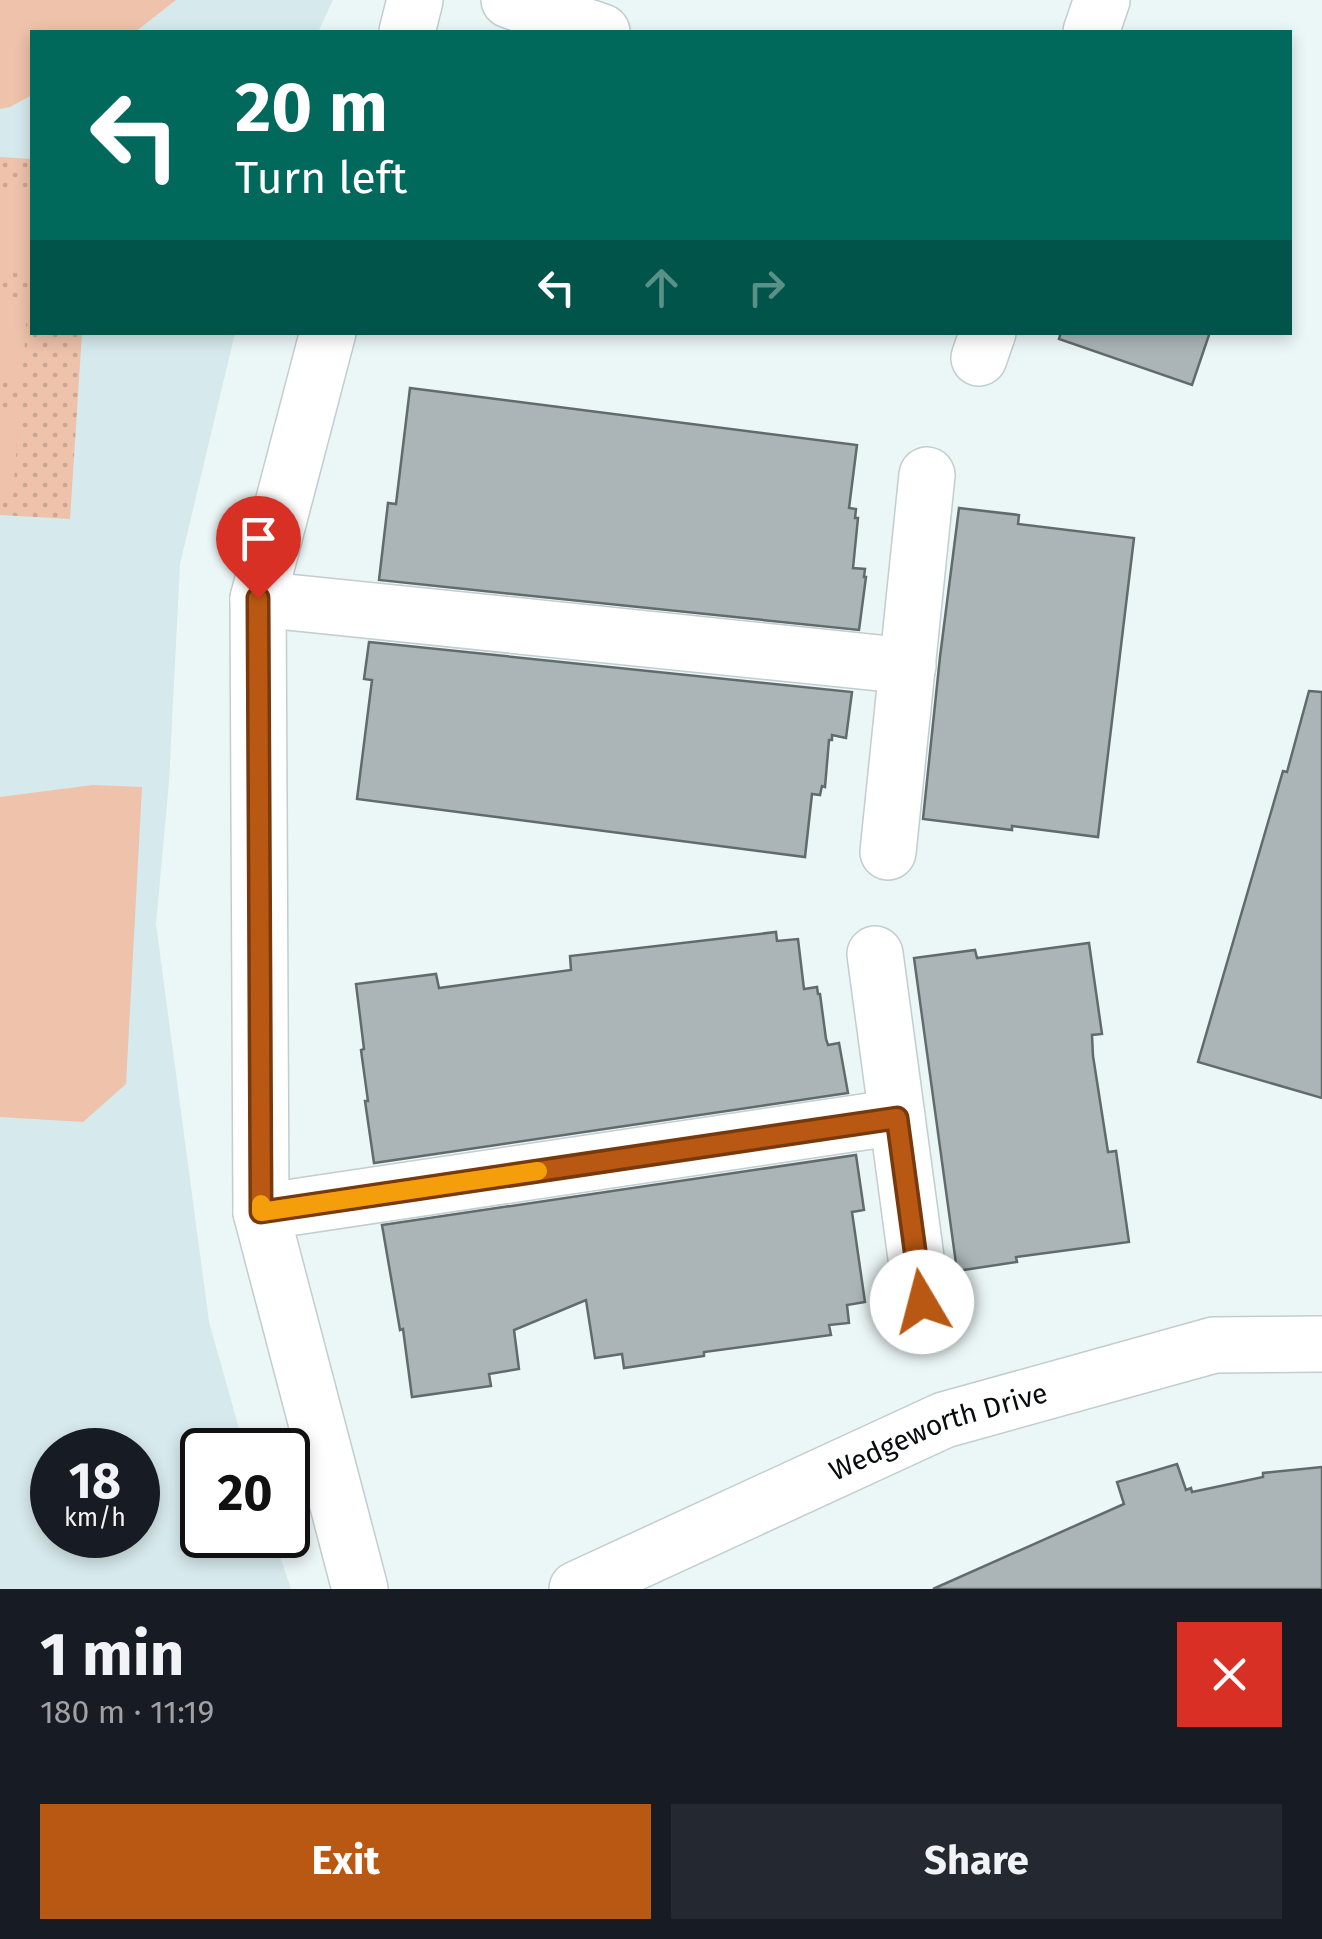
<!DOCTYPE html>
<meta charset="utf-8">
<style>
:root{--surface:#171b24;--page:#242831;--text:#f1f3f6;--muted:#9ea1a6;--accent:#b85812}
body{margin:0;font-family:"Fira Sans",sans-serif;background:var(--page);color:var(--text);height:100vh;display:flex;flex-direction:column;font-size:38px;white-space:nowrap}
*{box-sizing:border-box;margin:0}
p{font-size:32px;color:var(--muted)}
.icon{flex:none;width:55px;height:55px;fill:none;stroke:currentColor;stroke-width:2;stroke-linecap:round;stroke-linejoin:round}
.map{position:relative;height:1589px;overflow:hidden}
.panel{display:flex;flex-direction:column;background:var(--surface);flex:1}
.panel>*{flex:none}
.banner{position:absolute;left:30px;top:30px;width:1262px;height:305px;border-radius:0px;box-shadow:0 5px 15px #0003;background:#00695c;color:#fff;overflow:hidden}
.speed{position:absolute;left:30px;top:1428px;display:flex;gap:20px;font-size:50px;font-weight:700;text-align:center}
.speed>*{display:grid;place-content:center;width:130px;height:130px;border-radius:50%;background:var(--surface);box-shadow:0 5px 15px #0003;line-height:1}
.speed small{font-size:25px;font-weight:400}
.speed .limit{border:5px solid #111;border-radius:15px;background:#fff;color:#111}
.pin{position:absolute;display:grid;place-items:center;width:85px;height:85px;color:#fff;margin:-102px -42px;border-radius:50% 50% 50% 0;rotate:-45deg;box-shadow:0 0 10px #0007}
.pin .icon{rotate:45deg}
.me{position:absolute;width:110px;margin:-55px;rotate:352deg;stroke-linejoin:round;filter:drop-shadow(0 0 8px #0008)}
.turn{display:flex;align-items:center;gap:35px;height:210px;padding:0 40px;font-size:45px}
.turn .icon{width:130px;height:130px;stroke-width:2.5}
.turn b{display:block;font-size:70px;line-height:85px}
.lanes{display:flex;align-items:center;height:95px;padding:0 40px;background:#0003;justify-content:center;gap:50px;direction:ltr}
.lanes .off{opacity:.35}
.round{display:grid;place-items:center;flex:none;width:105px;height:105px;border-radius:0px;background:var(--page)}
.head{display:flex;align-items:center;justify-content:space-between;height:170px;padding:0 40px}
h1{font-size:60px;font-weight:700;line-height:75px}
.button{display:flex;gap:20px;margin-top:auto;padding:20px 40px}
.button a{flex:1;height:115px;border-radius:0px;background:var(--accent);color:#fff;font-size:40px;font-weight:700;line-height:115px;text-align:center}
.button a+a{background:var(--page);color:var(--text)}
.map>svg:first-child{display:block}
.built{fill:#d6e9ec;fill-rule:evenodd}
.park{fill:url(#park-dots)}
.pitch{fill:#eec2ab}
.building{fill:#abb5b7;stroke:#616b6c;stroke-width:2.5}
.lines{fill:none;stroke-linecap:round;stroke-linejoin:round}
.minor-casing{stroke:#c2cdcf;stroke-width:58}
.minor{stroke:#fff;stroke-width:55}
.route-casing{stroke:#78390c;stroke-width:25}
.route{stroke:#b85812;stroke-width:18}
.slow{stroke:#f59e0b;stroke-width:18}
.labels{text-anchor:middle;stroke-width:8;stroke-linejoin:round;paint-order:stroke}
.street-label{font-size:28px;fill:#090c0d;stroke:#fff}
</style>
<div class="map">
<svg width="1322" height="1589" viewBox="0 0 1322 1589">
<defs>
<pattern id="park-dots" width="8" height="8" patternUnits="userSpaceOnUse" patternTransform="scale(2.5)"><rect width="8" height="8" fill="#eec2ab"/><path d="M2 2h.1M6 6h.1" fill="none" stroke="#cba692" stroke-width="1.8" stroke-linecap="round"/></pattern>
</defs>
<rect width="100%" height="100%" fill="#ebf6f7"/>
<!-- built -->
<path class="built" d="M 0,0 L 333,0 L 318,32 L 32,32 L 32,332 L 235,333 L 180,564 L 169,782 L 156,924 L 209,1322 L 245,1450 L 202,1450 L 202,1535 L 273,1535 L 291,1589 L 0,1589 ZM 52,1450 L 138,1450 L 138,1535 L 52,1535 Z"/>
<!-- park -->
<path class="park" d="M 0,157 L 32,159 L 32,332 L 82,333 L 70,519 L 0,515 Z"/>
<!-- pitch -->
<g class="pitch">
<path d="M 0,0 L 176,0 L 135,32 L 32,32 L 32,95 L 10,107 L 0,109 Z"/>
<path d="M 0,188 L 32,191 L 28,274 L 0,272 Z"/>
<path d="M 0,296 L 28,298 L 22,382 L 0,381 Z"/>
<path d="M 0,411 L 19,413 L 13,497 L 0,496 Z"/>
<path d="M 93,785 L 142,787 L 126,1084 L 83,1122 L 0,1117 L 0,797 Z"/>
</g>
<!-- building -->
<g class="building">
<path d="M 1061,332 L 1210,332 L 1192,385 L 1059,339 Z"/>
<path d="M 410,388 L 857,445 L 849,508 L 856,509 L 855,518 L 858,518 L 853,568 L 865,569 L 864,577 L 866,577 L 859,630 L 379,580 L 388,503 L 396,504 Z"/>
<path d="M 959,508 L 1019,515 L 1018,524 L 1134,538 L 1098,837 L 1012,826 L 1012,830 L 923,819 L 940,657 Z"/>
<path d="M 369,642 L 852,692 L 846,738 L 832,735 L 832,740 L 829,740 L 825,787 L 822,786 L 820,795 L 812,794 L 805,857 L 357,799 L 372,680 L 364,679 Z"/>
<path d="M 1309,691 L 1322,692 L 1322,1098 L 1198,1062 L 1283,771 L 1287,772 Z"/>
<path d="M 776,932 L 777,941 L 798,939 L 804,989 L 817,987 L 818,994 L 820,994 L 826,1039 L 828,1045 L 839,1043 L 848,1093 L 374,1163 L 365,1101 L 368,1101 L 361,1050 L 364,1049 L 356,984 L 436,974 L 439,988 L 571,970 L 570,956 Z"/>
<path d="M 1089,943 L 1102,1034 L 1092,1035 L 1093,1056 L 1108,1152 L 1116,1151 L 1129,1242 L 1016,1257 L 1017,1262 L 957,1271 L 914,958 L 975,950 L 977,958 Z"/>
<path d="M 856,1155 L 864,1210 L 852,1212 L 865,1302 L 847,1305 L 849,1323 L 829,1325 L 831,1335 L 704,1352 L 704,1356 L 624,1368 L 622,1354 L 595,1358 L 586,1300 L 514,1330 L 519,1369 L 489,1374 L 491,1386 L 412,1397 L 403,1329 L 400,1330 L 382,1225 Z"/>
<path d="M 1177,1464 L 1186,1490 L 1191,1488 L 1192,1492 L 1263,1477 L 1263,1473 L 1322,1467 L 1322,1589 L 933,1589 L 1124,1504 L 1117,1482 Z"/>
</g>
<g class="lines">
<!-- minor casing -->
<g class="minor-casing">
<g id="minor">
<path d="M 509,0 L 602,32"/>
<path d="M 407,32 L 415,0"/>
<path d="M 1091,32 L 1102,0"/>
<path d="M 328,332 L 258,599 L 261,1212 L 360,1589"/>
<path d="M 979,358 L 988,332"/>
<path d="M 258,599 L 908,666"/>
<path d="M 888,852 L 927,475"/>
<path d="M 875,954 L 922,1302"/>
<path d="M 261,1212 L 897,1117"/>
<path id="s1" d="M 577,1589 L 944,1420 L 1214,1345 L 1322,1344"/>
</g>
</g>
<!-- minor -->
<use href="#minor" class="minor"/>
</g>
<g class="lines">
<!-- route casing -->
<g class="route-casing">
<path id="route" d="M 258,598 L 261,1212 L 897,1118 L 922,1302"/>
</g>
<!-- route -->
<use href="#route" class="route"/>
<!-- slow -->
<path class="slow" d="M 261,1204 L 261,1212 L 538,1171"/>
</g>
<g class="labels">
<!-- street labels -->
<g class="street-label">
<text dy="10" stroke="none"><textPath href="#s1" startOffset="395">Wedgeworth Drive</textPath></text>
</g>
</g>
</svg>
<div class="speed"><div>18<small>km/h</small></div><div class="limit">20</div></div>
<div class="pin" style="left:258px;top:598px;background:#d93025"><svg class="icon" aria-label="arrive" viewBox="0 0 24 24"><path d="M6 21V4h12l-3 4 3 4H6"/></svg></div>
<svg class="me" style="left:922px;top:1302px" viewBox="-20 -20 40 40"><circle r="19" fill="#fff"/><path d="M0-13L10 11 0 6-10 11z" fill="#b85812"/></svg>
<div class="banner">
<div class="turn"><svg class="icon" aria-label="left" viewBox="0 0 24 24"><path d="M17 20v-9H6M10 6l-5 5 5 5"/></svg><div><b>20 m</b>Turn left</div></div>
<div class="lanes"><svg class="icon" aria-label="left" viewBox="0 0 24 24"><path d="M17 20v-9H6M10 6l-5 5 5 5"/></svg><svg class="icon off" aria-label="ahead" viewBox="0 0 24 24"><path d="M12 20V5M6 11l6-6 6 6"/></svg><svg class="icon off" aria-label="right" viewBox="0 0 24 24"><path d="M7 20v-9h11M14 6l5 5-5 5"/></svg></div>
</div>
</div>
<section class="panel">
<div class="head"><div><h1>1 min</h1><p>180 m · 11:19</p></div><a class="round" style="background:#d93025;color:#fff"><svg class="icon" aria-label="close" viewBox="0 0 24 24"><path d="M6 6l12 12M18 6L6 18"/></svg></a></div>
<div class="button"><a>Exit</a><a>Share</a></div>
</section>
